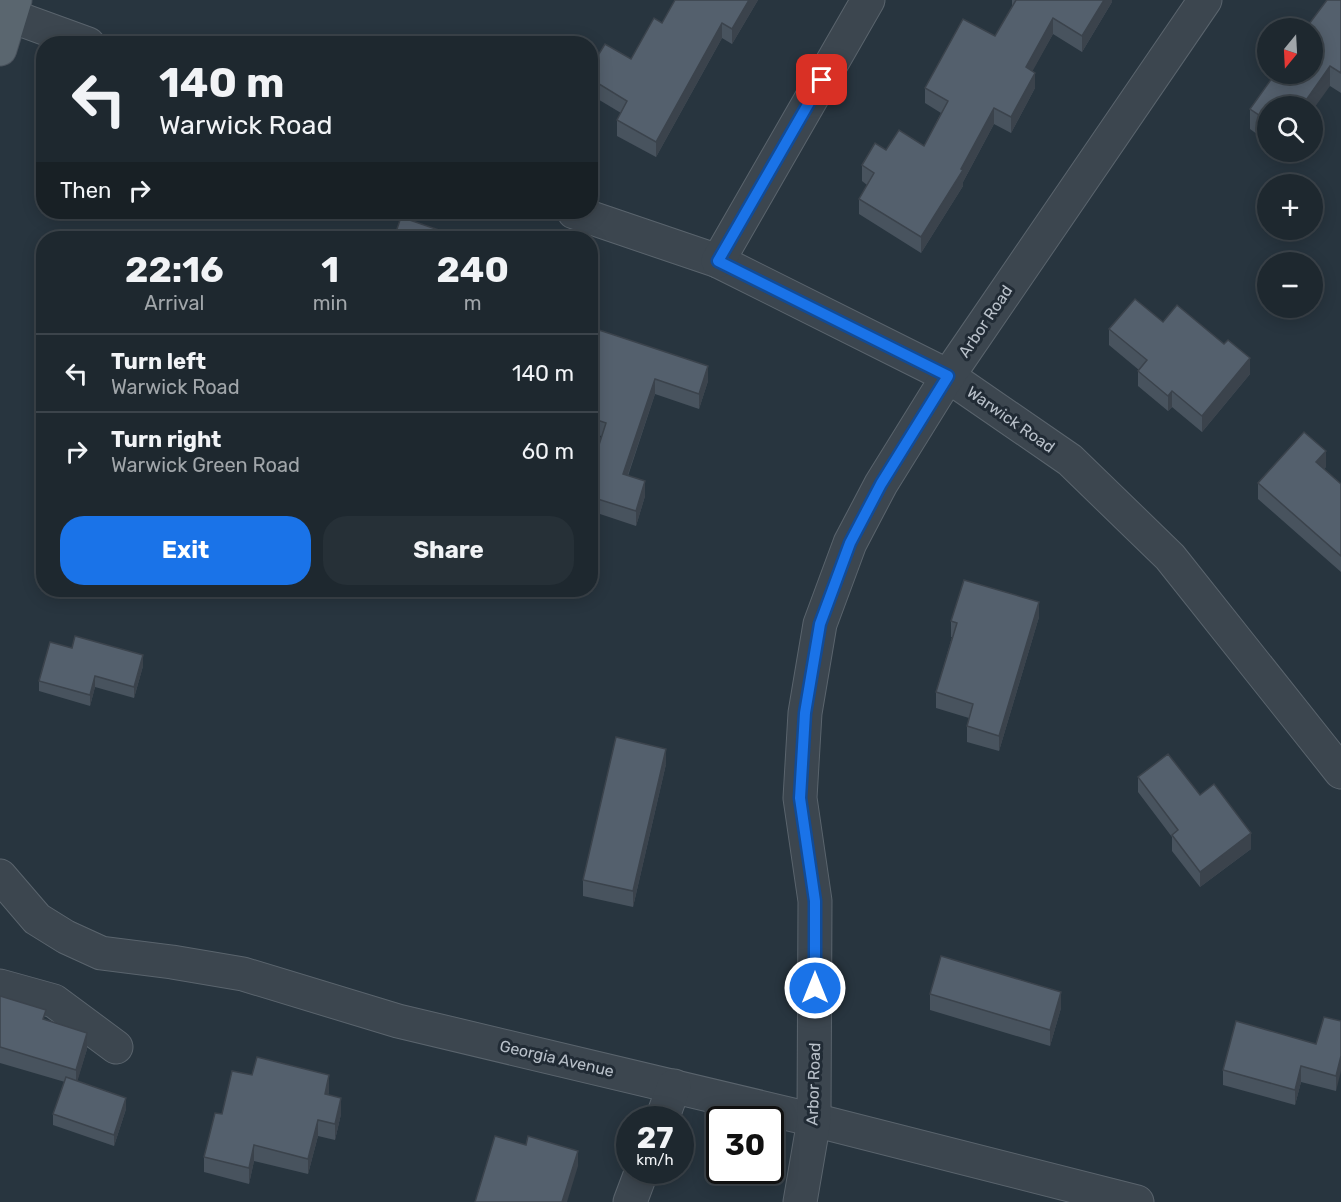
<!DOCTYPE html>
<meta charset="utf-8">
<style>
:root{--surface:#1e282f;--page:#263037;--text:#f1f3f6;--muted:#a1a6aa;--line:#3c444b;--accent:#1a73e8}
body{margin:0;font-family:Rubik,sans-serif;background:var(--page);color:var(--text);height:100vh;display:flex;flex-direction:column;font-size:22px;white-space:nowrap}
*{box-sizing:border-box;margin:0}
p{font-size:20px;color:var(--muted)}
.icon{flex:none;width:33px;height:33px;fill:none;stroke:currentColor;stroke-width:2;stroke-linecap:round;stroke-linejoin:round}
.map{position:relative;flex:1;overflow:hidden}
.details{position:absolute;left:36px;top:231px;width:562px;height:366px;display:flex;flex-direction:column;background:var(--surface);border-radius:24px;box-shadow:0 3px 15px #0003,0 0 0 2px var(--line)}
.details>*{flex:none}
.banner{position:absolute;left:36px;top:36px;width:562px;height:183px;border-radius:24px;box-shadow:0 3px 15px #0003,0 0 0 2px var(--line);background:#1e282f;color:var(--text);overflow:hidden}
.needle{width:39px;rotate:198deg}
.controls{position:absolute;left:1257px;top:18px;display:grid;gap:12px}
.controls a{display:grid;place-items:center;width:66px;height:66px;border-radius:50%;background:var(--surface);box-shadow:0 3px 15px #0003,0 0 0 2px var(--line);font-size:30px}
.speed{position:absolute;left:616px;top:1106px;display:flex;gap:12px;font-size:30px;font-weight:700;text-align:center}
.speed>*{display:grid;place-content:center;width:78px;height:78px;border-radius:50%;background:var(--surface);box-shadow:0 3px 15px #0003,0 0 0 2px var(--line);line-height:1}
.speed small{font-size:15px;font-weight:400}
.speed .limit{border:3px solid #111;border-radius:9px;background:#fff;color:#111}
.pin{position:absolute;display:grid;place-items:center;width:51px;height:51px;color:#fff;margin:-26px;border-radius:12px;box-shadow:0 3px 9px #0006}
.me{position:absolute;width:66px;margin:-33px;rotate:0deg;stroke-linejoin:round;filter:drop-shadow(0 0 4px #0008)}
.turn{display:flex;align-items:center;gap:21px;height:126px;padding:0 24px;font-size:27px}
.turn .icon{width:78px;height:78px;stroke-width:2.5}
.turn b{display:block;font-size:42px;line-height:51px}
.then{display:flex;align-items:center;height:57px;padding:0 24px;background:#0003;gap:12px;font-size:22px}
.eta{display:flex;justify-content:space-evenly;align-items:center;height:102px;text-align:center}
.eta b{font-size:36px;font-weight:700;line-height:42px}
.cta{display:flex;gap:12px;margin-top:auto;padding:12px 24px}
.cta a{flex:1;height:69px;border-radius:24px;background:var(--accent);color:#fff;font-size:24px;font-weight:700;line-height:69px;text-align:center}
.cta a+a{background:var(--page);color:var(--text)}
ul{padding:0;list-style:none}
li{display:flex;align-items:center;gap:18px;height:78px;padding:0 24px;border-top:2px solid var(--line)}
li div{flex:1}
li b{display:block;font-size:22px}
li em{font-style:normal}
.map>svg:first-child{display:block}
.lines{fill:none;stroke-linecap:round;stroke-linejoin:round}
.minor-casing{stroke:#5a646d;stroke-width:35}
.major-casing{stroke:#49525c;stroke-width:35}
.minor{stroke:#3c464f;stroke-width:33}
.major{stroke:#5a666f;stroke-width:33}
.wall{fill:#48535e}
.shaded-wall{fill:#3b434c}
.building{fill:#54606d;stroke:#3b434c;stroke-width:1.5}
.route-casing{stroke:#114b97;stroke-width:15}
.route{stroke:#1a73e8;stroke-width:10}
.labels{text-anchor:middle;stroke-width:6;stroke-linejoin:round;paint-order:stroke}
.street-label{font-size:16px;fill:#b9c1ca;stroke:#212b35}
</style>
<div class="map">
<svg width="1341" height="1202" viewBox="0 0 1341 1202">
<rect width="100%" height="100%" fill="#28353f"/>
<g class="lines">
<!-- minor casing -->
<g class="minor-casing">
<g id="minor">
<path d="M 0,12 L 88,44"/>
<path d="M 574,212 L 718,261 L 948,376 L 1070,460 L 1170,557 L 1341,772"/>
<path d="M 718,261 L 868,0"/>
<path d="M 0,876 L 37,919 L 66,937 L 101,953 L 172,962 L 243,974 L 398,1021 L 814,1120 L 1137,1202"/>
<path d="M 0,986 L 54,1001 L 116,1047"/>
<path d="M 662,1119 L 674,1086"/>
<path d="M 630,1202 L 642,1170"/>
<path d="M 800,1202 L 814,1120 L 815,901 L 800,798 L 805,713 L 820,624 L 850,543 L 881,484 L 948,376 L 1205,0"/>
</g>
</g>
<!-- major casing -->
<g class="major-casing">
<path id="major" d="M 0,49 L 15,0"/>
</g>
<!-- minor -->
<use href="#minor" class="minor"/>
<!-- major -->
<use href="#major" class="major"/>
</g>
<!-- wall -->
<g class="wall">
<path d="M 675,0 L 758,0 L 732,44 L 722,38 L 656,157 L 617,136 L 617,120 L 621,113 L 591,95 L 591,67 L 631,59 L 662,23 Z"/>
<path d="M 1012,0 L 1112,0 L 1112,2 L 1082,52 L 1053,34 L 1032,71 L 1035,88 L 1011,133 L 994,124 L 963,182 L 963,186 L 921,253 L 859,214 L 859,199 L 867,185 L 862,181 L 862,165 L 886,150 L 924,146 L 941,113 L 925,103 L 925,88 L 995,36 L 1012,8 Z"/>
<path d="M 1341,0 L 1341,93 L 1330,86 L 1268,106 L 1268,142 L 1250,129 L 1250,109 Z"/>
<path d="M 1163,322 L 1250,374 L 1202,432 L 1172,407 L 1168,411 L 1138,386 L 1138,371 L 1139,370 L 1109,345 L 1109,329 Z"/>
<path d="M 591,335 L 708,381 L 699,409 L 655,394 L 628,476 L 645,496 L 636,526 L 591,511 L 591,470 L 601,436 L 591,432 L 591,380 L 592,377 L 591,377 Z"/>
<path d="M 1326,467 L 1324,469 L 1341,484 L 1341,572 L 1258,499 L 1258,483 Z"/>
<path d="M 1039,617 L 999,751 L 967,742 L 967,726 L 969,718 L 936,708 L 936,692 L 952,637 L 951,637 L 951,621 Z"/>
<path d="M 143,666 L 134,698 L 95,687 L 90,706 L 39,691 L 39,681 Z"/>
<path d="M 666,764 L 633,907 L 583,896 L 583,880 Z"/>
<path d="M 1138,777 L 1200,795 L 1251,849 L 1200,887 L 1172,851 L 1172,837 L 1138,792 Z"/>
<path d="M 930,994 L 1061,1008 L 1050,1046 L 930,1010 Z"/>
<path d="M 0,996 L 46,1020 L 87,1049 L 77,1081 L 126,1109 L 114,1146 L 53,1125 L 53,1114 L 65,1082 L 0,1063 Z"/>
<path d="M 1341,1021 L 1336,1091 L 1301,1082 L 1295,1105 L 1223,1085 L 1223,1070 L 1316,1044 Z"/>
<path d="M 252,1075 L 329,1091 L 328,1095 L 341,1114 L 335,1140 L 318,1136 L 308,1174 L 254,1161 L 249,1184 L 204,1172 L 204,1157 Z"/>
</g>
<!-- shaded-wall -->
<g class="shaded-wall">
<path d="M 749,0 L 758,0 L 732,44 L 732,29 Z"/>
<path d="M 1104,0 L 1112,0 L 1112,2 L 1082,52 L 1082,36 Z"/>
<path d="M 1053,18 L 1053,34 L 1026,83 L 1026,67 Z"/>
<path d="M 722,23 L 722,38 L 656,157 L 656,142 Z"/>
<path d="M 1330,66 L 1330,86 L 1312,111 L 1312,106 L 1302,106 Z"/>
<path d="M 1035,73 L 1035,88 L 1011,133 L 1011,117 Z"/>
<path d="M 994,108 L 994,124 L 963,182 L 963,186 L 921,253 L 921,237 L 961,169 Z"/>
<path d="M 1250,358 L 1250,374 L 1202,432 L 1202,416 Z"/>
<path d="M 708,366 L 708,381 L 699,409 L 699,394 Z"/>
<path d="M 655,379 L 655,394 L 623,489 L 623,474 Z"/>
<path d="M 1172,391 L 1172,407 L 1168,411 L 1168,396 Z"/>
<path d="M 1326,451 L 1326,467 L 1316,477 L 1316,462 Z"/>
<path d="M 645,481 L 645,496 L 636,526 L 636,511 Z"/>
<path d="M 1039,602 L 1039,617 L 999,751 L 999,736 Z"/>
<path d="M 143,655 L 143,666 L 134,698 L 134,687 Z"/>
<path d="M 95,676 L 95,687 L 90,706 L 90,695 Z"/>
<path d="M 666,749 L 666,764 L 633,907 L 633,891 Z"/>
<path d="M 1251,833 L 1251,849 L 1200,887 L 1200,872 Z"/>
<path d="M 1061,992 L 1061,1008 L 1050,1046 L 1050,1030 Z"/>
<path d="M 87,1033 L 87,1049 L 76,1086 L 76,1070 Z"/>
<path d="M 1341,1056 L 1341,1071 L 1336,1091 L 1336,1076 Z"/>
<path d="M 1301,1066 L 1301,1082 L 1295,1105 L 1295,1090 Z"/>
<path d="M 329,1075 L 329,1091 L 325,1110 L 325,1094 Z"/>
<path d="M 126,1098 L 126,1109 L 114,1146 L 114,1135 Z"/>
<path d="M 341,1098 L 341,1114 L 335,1140 L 335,1124 Z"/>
<path d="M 318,1120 L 318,1136 L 308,1174 L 308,1159 Z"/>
<path d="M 254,1145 L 254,1161 L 249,1184 L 249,1168 Z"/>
<path d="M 578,1151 L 578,1166 L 567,1202 L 562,1202 Z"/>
</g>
<!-- building -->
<g class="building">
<path d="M 675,0 L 749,0 L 732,29 L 722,23 L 656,142 L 617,120 L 627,101 L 591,79 L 591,67 L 605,44 L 631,59 L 654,18 L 662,23 Z"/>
<path d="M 1016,0 L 1104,0 L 1082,36 L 1053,18 L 1026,67 L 1035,73 L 1011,117 L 994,108 L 961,169 L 963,170 L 921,237 L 859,199 L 874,173 L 862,165 L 875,143 L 886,150 L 899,130 L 924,146 L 948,101 L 925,88 L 963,19 L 995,36 Z"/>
<path d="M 1327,0 L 1341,0 L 1341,73 L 1330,66 L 1302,106 L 1268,106 L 1268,121 L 1250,109 L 1275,74 L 1312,74 L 1312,28 L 1306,28 Z"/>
<path d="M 401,217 L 456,236 L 455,238 L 394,238 Z"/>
<path d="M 1135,299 L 1163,322 L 1177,305 L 1224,344 L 1228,340 L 1250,358 L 1202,416 L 1172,391 L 1168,396 L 1138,371 L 1147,360 L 1109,329 Z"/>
<path d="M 593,328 L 708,366 L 699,394 L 655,379 L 623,474 L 645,481 L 636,511 L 591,497 L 591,470 L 606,423 L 591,418 L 591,380 L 597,364 L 591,362 L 591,335 Z"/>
<path d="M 1304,432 L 1326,451 L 1316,462 L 1341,484 L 1341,556 L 1258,483 Z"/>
<path d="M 964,580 L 1039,602 L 999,736 L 967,726 L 973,704 L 936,692 L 957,623 L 951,621 Z"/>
<path d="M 75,636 L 143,655 L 134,687 L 95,676 L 90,695 L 39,681 L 50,642 L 72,648 Z"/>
<path d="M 616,737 L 666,749 L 633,891 L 583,880 Z"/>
<path d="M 1168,754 L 1200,795 L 1214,784 L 1251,833 L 1200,872 L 1172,835 L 1178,830 L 1138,777 Z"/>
<path d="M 941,956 L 1061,992 L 1050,1030 L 930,994 Z"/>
<path d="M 0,996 L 46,1010 L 43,1019 L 87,1033 L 76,1070 L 0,1047 Z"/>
<path d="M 1324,1017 L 1341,1021 L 1341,1056 L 1336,1076 L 1301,1066 L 1295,1090 L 1223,1070 L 1236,1021 L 1316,1044 Z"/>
<path d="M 257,1057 L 329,1075 L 325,1094 L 341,1098 L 335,1124 L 318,1120 L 308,1159 L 254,1145 L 249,1168 L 204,1157 L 215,1113 L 222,1114 L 232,1071 L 252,1075 Z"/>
<path d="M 66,1077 L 126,1098 L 114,1135 L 53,1114 Z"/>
<path d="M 495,1136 L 526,1145 L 528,1136 L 578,1151 L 562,1202 L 475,1202 Z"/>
</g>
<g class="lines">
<!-- route casing -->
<g class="route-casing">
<path id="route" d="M 815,988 L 815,901 L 800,798 L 805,713 L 820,624 L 850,543 L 881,484 L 948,376 L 718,261 L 822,80"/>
</g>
<!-- route -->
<use href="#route" class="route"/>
</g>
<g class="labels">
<!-- street labels -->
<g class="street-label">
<text transform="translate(985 321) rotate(-56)" y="6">Arbor Road</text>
<text transform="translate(1011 419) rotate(35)" y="6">Warwick Road</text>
<text transform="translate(557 1058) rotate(13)" y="6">Georgia Avenue</text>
<text transform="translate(813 1084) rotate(-88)" y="6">Arbor Road</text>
</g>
</g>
</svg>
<div class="controls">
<a><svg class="needle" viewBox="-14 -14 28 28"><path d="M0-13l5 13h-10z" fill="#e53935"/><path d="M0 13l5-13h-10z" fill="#a1a6aa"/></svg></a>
<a><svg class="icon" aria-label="search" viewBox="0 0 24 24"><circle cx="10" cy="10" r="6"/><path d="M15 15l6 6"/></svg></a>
<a>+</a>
<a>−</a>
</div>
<div class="speed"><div>27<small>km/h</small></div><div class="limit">30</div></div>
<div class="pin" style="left:822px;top:80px;background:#d93025"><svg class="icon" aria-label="arrive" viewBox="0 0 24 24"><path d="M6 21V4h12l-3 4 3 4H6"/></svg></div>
<svg class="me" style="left:815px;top:988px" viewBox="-20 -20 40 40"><circle r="17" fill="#1a73e8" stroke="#fff" stroke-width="3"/><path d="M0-11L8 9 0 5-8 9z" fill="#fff"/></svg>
<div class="banner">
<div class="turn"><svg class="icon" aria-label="left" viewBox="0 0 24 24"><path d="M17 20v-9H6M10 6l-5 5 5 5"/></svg><div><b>140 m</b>Warwick Road</div></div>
<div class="then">Then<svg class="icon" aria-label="right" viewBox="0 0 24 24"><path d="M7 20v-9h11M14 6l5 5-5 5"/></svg></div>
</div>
<section class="details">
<div class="eta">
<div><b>22:16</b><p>Arrival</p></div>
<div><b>1</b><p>min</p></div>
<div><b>240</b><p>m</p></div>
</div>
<ul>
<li><svg class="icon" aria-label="left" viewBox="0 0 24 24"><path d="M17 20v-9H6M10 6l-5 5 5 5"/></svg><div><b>Turn left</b><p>Warwick Road</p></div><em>140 m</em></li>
<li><svg class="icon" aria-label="right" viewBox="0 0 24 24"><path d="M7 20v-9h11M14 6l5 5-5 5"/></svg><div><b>Turn right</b><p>Warwick Green Road</p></div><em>60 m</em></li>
</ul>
<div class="cta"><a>Exit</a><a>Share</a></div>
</section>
</div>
